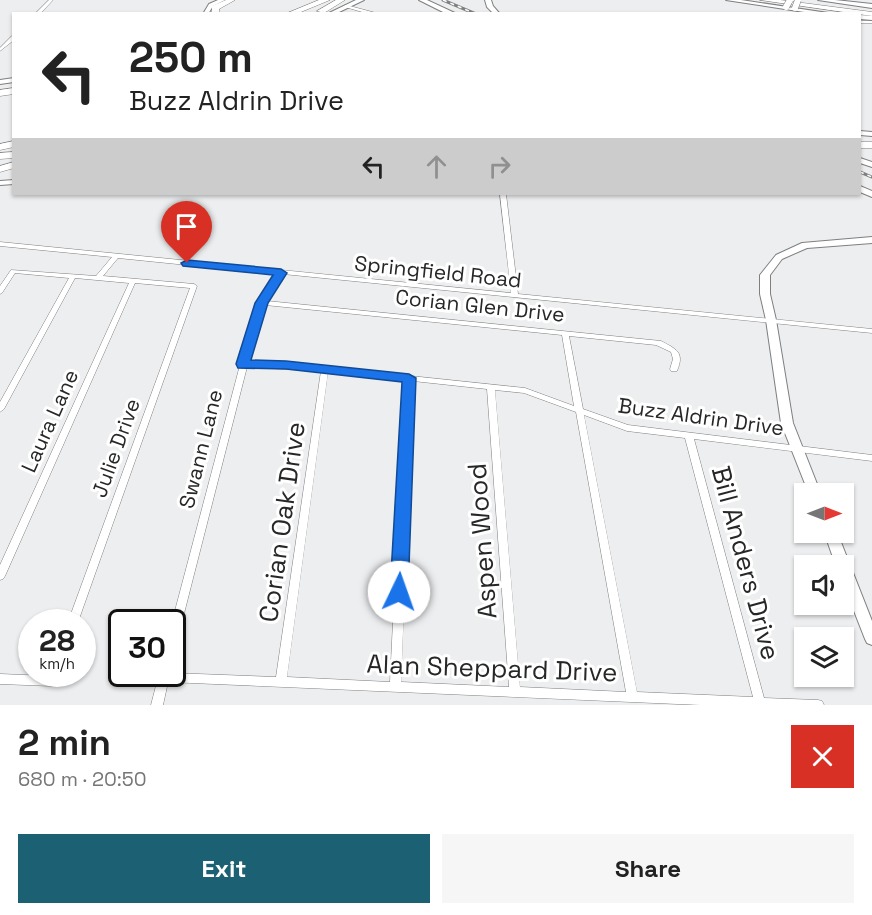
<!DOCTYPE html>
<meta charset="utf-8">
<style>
:root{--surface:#fff;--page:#f6f6f6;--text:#222;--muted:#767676;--accent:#1c6073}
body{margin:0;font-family:"Space Grotesk",sans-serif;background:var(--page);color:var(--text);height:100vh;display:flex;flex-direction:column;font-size:22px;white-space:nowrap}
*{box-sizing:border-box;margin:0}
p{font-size:20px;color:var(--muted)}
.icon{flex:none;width:33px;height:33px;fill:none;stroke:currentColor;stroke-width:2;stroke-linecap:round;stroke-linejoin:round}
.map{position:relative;height:705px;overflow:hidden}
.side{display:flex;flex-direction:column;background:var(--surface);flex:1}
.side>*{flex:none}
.hud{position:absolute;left:12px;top:12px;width:849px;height:183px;border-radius:0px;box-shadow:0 2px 4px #0004;background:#fff;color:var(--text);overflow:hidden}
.needle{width:39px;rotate:90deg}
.fabs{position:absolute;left:794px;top:483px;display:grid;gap:12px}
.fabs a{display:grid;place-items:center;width:60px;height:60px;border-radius:0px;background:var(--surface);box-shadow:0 2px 4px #0004;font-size:30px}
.speed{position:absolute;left:18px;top:609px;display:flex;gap:12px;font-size:30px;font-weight:700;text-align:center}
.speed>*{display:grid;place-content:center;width:78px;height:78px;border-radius:50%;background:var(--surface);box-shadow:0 2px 4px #0004;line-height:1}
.speed small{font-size:15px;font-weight:400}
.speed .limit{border:3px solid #111;border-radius:9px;background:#fff;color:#111}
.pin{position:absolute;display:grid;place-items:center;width:51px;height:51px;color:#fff;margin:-62px -26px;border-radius:50% 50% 50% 0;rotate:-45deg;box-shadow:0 0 6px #0007}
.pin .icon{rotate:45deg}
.me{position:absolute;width:66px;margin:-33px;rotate:3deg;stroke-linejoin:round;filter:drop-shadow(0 0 4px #0008)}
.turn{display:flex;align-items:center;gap:21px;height:126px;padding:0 18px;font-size:27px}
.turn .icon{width:78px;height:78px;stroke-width:2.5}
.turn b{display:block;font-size:42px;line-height:51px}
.lanes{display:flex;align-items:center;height:57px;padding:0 18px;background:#0003;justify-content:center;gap:30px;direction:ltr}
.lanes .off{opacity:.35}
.round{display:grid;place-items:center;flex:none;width:63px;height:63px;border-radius:0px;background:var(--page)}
.overview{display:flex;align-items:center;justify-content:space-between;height:102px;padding:0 18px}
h1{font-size:36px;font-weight:600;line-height:45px}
.primary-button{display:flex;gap:12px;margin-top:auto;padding:12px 18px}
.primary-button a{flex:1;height:69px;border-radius:0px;background:var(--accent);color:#fff;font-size:24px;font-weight:600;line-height:69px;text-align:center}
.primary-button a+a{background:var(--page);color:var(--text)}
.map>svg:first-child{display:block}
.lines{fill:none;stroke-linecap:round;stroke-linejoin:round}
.street-casing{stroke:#7e7f80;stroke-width:1}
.secondary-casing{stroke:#7e7f80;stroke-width:2}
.primary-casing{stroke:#7e7f80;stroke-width:2}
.highway-casing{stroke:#7e7f80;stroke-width:1}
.street{fill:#fff;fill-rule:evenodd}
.secondary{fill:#fff;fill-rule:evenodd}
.primary{fill:#fff;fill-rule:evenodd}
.highway{fill:#fff;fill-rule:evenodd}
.rail-casing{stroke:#7f8080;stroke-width:3}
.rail{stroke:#fff;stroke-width:1.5;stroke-dasharray:4;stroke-linecap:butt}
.secondary-bridge-casing{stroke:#7e7f80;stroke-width:7;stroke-linecap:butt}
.secondary-bridge{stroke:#fff;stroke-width:6}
.route{fill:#1a73e8;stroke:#114b97;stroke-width:1.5}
.labels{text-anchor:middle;stroke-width:6;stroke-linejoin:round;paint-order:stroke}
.street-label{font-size:21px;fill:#262727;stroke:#fff}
.near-street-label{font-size:26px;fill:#262727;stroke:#fff}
</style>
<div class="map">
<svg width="872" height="705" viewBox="0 0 872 705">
<rect width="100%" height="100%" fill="#edeeef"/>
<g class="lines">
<!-- street casing -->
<g class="street-casing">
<g id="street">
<path d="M 49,0 L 53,0 L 40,14 L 35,14 Z"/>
<path d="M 346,5 L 376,13 L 377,14 L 369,14 L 345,7 L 345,5 Z"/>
<rect x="860" y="21" width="12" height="2"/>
<path d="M 12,36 L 14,36 L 14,40 L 0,51 L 0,48 Z"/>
<path d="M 500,194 L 506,194 L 518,294 L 872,329 L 872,333 L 283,274 L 271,290 L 267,301 L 661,341 C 676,349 685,352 677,371 L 671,371 L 670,369 L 673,359 L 671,352 L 656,345 L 569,336 L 583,409 L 628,425 L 872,455 L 872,461 L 694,439 L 764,698 L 818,700 L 822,701 L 824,705 L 701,705 L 168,682 L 163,705 L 151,705 L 159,674 L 172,673 L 276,677 L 321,371 L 247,367 L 177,641 L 176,644 L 172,645 L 172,622 L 240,365 L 239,364 L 241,362 L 252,319 L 259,303 L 265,290 L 276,274 L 118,258 L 103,276 L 194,284 L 197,286 L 78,622 L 68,622 L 190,288 L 135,283 L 5,576 L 3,579 L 0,580 L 0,565 L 129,283 L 75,278 L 4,409 L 0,412 L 0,402 L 69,278 L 15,273 L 2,293 L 0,294 L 0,286 L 11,270 L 96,276 L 112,257 L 0,246 L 0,242 L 511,293 ZM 265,305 L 562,335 L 574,406 L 525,388 L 325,367 L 249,362 L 260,319 ZM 328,372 L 405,380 L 390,682 L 287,677 ZM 413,381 L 487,389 L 509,687 L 401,682 ZM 495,390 L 524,393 L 576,412 L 626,692 L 520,687 ZM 584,415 L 627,431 L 685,438 L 753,697 L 637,692 Z"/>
<path d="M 0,674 L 49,676 L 50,674 L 60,674 L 56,684 L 52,686 L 0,684 Z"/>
</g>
</g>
<!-- secondary casing -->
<g class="secondary-casing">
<g id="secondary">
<path d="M 218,0 L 225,0 L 213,6 L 208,14 L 203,14 L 209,4 Z"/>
<path d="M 356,0 L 364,0 L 335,14 L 327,14 Z"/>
<path d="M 485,0 L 491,0 L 493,6 L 500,14 L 494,14 L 487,7 Z"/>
<path d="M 726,0 L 741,0 L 835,14 L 817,14 Z"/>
<path d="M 818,0 L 835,0 L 872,4 L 872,8 Z"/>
<path d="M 860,15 L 872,16 L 872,20 L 860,19 Z"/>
<path d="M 14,78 L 14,82 L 0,84 L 0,80 Z"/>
<path d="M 860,131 L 872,132 L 872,136 L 860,135 Z"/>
<path d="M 860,158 L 872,162 L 872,167 L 860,163 Z"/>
<path d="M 14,180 L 14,184 L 0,185 L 0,181 Z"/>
<path d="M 872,237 L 872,243 L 807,248 L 782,259 L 770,275 L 770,294 L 776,320 L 793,423 L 821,494 L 809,494 L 781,423 L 766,320 L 760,294 L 760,275 L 776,255 L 802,243 Z"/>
<path d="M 824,532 L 837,532 L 872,621 L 872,645 L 867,643 L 865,639 L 843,583 L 843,566 L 836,566 Z"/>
</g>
</g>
<!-- primary casing -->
<g class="primary-casing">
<g id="primary">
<path d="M 419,0 L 427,0 L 457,14 L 447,14 Z"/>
<path d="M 860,186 L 872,191 L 872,197 L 860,192 Z"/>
</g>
</g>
<!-- highway casing -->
<g class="highway-casing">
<g id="highway">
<path d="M 226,0 L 235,0 L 219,9 L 220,14 L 212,14 L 212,6 Z"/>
<path d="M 319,0 L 330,0 L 296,14 L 285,14 Z"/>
<path d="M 336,0 L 345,0 L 324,13 L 317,11 Z"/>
<path d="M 760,0 L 780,0 L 872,12 L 872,16 Z"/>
<path d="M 14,88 L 14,94 L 0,96 L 0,90 Z"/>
<path d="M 14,141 L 14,147 L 0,150 L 0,144 Z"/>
<rect x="860" y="142" width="12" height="6"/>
<path d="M 14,152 L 14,158 L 0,159 L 0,153 Z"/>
<path d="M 14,162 L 14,168 L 0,172 L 0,166 Z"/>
</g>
</g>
<!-- street -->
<use href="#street" class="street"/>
<!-- secondary -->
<use href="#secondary" class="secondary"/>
<!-- primary -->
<use href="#primary" class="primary"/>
<!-- highway -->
<use href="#highway" class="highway"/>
<!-- rail casing -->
<g class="rail-casing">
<g id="rail">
<path d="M 443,0 L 476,14"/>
<path d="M 860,172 L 872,177"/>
</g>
</g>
<!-- rail -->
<use href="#rail" class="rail"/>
<!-- secondary-bridge casing -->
<g class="secondary-bridge-casing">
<g id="secondary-bridge">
<path d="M 786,7 L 790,0"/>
<path d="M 795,8 L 798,0"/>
</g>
</g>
<!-- secondary-bridge -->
<use href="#secondary-bridge" class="secondary-bridge"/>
</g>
<!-- route -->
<path class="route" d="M 187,260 L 281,269 L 287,273 L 268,303 L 251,360 L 286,361 L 409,374 L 416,378 L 408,592 L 406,597 L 399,599 L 393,597 L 390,592 L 402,382 L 286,369 L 238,368 L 236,364 L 255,303 L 273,275 L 183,266 L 181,263 Z"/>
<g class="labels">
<!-- street labels -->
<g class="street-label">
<text transform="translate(438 272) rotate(6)" y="7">Springfield Road</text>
<text transform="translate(480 306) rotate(6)" y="7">Corian Glen Drive</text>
<text transform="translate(701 417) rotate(8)" y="7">Buzz Aldrin Drive</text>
<text transform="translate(50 421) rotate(-66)" y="7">Laura Lane</text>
<text transform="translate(116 448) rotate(-70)" y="7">Julie Drive</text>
<text transform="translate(201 449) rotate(-76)" y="7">Swann Lane</text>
</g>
<!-- near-street labels -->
<g class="near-street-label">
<text transform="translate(282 522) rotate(-82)" y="9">Corian Oak Drive</text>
<text transform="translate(482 541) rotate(-94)" y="9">Aspen Wood</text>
<text transform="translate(746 563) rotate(75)" y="9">Bill Anders Drive</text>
<text transform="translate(492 668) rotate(2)" y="9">Alan Sheppard Drive</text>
</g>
</g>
</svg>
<div class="fabs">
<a><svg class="needle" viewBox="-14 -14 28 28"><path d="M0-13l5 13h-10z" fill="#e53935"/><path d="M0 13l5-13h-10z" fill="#767676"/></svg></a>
<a><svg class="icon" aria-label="sound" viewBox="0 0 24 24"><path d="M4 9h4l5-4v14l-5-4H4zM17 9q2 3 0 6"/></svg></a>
<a><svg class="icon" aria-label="layers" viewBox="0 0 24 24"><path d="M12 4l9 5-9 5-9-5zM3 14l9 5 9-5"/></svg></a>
</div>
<div class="speed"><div>28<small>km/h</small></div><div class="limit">30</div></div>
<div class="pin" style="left:187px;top:263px;background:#d93025"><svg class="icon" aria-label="arrive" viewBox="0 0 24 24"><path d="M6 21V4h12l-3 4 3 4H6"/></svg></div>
<svg class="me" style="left:399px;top:592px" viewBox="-20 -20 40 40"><circle r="19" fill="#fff"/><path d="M0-13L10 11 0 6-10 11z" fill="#1a73e8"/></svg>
<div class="hud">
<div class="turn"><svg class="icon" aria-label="left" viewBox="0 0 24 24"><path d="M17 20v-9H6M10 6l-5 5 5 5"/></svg><div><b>250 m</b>Buzz Aldrin Drive</div></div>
<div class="lanes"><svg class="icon" aria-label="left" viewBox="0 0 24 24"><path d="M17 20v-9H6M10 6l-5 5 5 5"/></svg><svg class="icon off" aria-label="ahead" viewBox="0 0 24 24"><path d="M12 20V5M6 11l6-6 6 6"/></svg><svg class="icon off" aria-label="right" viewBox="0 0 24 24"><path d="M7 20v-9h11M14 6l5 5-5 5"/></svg></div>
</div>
</div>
<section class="side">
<div class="overview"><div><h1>2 min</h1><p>680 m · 20:50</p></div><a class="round" style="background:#d93025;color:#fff"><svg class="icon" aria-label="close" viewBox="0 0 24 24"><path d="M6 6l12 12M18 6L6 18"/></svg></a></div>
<div class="primary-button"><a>Exit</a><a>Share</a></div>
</section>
